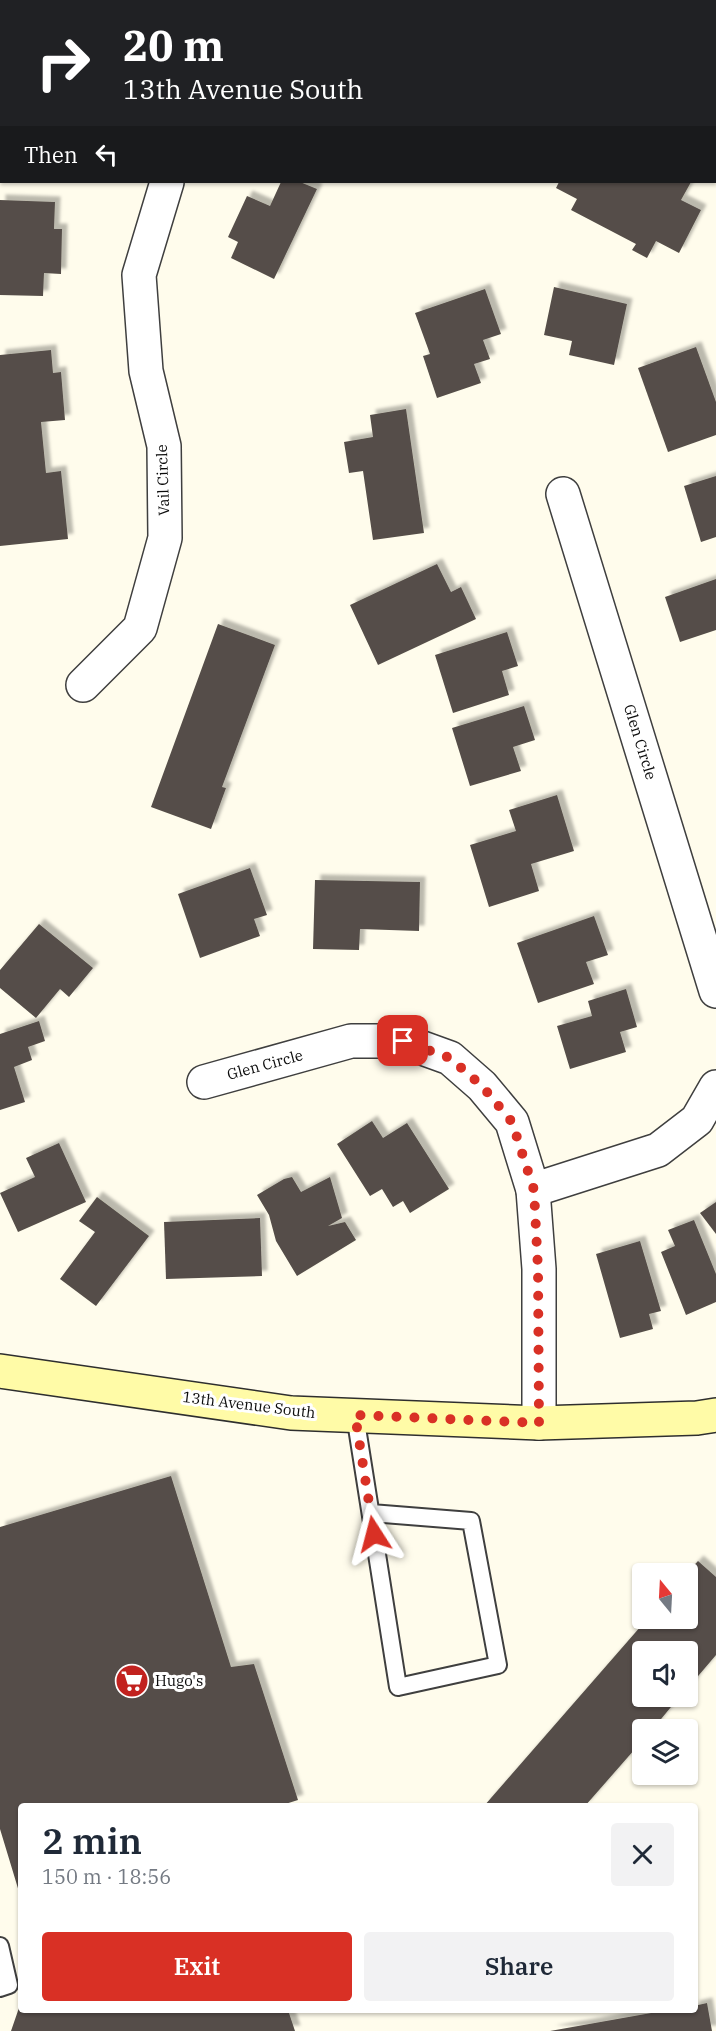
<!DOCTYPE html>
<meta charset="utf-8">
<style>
:root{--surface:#fff;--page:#f2f2f3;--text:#1f2937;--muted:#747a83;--accent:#d93025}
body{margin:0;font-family:"IBM Plex Serif",serif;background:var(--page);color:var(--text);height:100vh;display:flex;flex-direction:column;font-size:22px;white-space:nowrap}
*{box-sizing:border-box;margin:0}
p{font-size:20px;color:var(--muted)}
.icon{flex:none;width:33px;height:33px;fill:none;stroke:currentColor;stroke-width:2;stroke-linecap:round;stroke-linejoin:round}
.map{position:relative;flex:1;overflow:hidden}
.drawer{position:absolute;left:18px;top:1803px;width:680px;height:210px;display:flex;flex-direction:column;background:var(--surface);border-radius:6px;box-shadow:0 2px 4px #0004}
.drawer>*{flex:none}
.hud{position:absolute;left:0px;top:0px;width:717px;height:183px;box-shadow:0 2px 4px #0004;background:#202124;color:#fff;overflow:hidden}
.needle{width:39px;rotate:342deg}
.buttons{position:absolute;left:632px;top:1563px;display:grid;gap:12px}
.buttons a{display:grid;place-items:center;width:66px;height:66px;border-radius:6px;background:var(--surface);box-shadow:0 2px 4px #0004;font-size:30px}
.pin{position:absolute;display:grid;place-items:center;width:51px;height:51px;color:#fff;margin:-26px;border-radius:12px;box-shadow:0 3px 9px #0006}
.me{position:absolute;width:66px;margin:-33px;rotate:351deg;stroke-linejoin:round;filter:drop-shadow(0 0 4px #0008)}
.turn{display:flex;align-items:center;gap:21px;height:126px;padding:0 24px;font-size:27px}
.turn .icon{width:78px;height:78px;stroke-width:2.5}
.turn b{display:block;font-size:42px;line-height:51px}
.then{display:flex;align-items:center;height:57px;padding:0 24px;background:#0003;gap:12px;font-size:22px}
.round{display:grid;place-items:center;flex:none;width:63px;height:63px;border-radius:6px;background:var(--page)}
.overview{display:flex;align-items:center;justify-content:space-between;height:102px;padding:0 24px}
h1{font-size:36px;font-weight:600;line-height:45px}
.cta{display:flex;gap:12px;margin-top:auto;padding:12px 24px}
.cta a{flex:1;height:69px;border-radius:6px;background:var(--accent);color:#fff;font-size:24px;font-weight:600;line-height:69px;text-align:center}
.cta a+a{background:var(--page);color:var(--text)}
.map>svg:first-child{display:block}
.building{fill:#554e48;filter:url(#shadow)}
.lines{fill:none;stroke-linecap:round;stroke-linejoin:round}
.lane-casing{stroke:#3f3f3f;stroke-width:20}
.street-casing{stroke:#3f3f3f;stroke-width:36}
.secondary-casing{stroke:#2e2e2e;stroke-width:36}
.lane{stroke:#fff;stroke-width:16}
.street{stroke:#fff;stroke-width:33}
.secondary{stroke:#fffba7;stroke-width:33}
.route{stroke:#d93025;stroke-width:10;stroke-dasharray:0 18}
.labels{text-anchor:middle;stroke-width:6;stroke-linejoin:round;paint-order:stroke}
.street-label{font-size:15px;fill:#0c0c0c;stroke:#fff}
.poi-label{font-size:15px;fill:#0c0c0c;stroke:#fff;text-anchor:start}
</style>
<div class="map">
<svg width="716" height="2031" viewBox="0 0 716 2031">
<defs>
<filter id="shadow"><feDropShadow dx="5.5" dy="-5.5" stdDeviation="1.5" flood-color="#0004"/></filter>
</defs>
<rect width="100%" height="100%" fill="#fffcec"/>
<!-- building -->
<g class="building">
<path d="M 281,182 L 300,182 L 317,189 L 274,279 L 231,258 L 238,242 L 228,237 L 247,196 L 270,206 Z"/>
<path d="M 559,182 L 691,182 L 681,200 L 701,210 L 679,253 L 656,241 L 647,258 L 632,250 L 636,244 L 571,210 L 577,199 L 556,188 Z"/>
<path d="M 0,200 L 55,202 L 54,229 L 62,229 L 61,274 L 44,273 L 43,296 L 0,295 Z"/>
<path d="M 554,287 L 627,304 L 614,365 L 569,355 L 572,341 L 544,335 Z"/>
<path d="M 485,289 L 501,334 L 483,340 L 490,359 L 474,364 L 481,383 L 437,398 L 423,356 L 430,354 L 415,313 Z"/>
<path d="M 696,347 L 716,402 L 716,435 L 668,452 L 638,368 Z"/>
<path d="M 51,350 L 53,373 L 61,372 L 65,420 L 41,422 L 46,473 L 61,471 L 68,539 L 0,546 L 0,355 Z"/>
<path d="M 406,409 L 424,533 L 373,540 L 363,471 L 349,473 L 344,442 L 373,437 L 370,415 Z"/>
<path d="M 716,476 L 716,537 L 701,542 L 684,486 Z"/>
<path d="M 437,564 L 451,592 L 461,587 L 476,619 L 378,665 L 350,605 Z"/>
<path d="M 716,579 L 716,630 L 680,642 L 665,597 Z"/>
<path d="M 218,624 L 275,645 L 222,787 L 226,788 L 211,829 L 151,807 Z"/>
<path d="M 507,632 L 518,666 L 502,671 L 509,695 L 453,713 L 435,655 Z"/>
<path d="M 524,706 L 535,740 L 513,747 L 521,771 L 470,786 L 452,728 Z"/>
<path d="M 557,795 L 574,851 L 531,864 L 539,891 L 489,907 L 470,845 L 516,831 L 509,810 Z"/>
<path d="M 250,868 L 267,915 L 254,919 L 260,936 L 200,958 L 178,894 Z"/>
<path d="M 315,880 L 420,882 L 419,931 L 360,929 L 359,950 L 313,949 Z"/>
<path d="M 594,916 L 608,955 L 586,962 L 594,984 L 538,1003 L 517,943 Z"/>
<path d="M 39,924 L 93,968 L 69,997 L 60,989 L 36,1018 L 0,988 L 0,970 Z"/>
<path d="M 626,989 L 637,1027 L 620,1032 L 626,1052 L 570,1069 L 557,1026 L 592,1016 L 588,1001 Z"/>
<path d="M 39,1021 L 45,1041 L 28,1047 L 32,1060 L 14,1067 L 25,1102 L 0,1110 L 0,1034 Z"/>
<path d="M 372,1121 L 383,1138 L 407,1123 L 449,1189 L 410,1213 L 403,1201 L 393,1207 L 382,1189 L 370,1196 L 337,1144 Z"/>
<path d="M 59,1143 L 86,1202 L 18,1232 L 0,1193 L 35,1177 L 26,1158 Z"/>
<path d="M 292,1177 L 301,1192 L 330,1177 L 342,1218 L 328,1226 L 345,1222 L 356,1240 L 297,1276 L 276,1241 L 269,1215 L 257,1195 L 284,1179 Z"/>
<path d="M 97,1197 L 149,1236 L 96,1306 L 60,1279 L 95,1232 L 79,1221 Z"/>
<path d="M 716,1202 L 716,1234 L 700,1213 Z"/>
<path d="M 260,1218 L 262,1276 L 166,1279 L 164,1222 Z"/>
<path d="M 694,1220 L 716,1274 L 716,1302 L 686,1315 L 661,1252 L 675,1246 L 668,1230 Z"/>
<path d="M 640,1241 L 661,1311 L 649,1314 L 653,1329 L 620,1338 L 596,1254 Z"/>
<path d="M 171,1476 L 231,1667 L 254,1664 L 298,1800 L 279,1806 L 21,1806 L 20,1895 L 0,1829 L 0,1527 Z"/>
<path d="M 698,1561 L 716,1577 L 716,1655 L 687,1689 L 687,1652 L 642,1652 L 642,1696 L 680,1696 L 652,1730 L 642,1730 L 642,1741 L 585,1806 L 484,1806 L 648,1618 L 687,1618 L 687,1573 Z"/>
<path d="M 21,2002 L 21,2010 L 288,2010 L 295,2031 L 11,2031 Z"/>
<path d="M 707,2003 L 712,2031 L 550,2031 L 668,2010 L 694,2010 L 694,2006 Z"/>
</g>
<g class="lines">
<!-- lane casing -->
<g class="lane-casing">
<g id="lane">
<path d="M 355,1415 L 398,1687 L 498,1665 L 471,1521 L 371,1513"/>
<path d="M 0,1946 L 9,1985 L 0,1988"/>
</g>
</g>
<!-- street casing -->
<g class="street-casing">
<g id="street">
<path d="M 274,0 L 275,2"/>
<path d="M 470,0 L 482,2"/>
<path d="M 421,2 L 429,0"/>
<path d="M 563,494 L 716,991"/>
<path d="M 83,685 L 140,628 L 165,538 L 164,446 L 146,371 L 139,275 L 167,182"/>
<path d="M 204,1082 L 351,1041 L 403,1041 L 450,1058 L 482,1086 L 512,1122 L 533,1190 L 539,1269 L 539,1423"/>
<path d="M 533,1190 L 658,1150 L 697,1120 L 716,1087"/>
</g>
</g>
<!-- secondary casing -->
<g class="secondary-casing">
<path id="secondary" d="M 0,1371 L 291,1413 L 539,1423 L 697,1418 L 716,1415"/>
</g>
<!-- lane -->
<use href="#lane" class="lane"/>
<!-- street -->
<use href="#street" class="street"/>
<!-- secondary -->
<use href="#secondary" class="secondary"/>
</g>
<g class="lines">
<!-- route -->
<path class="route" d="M 374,1534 L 355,1415 L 539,1423 L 538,1269 L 534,1190 L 512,1122 L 482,1086 L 450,1058 L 403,1041"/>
</g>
<!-- icons -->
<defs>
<g id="supermarket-disc" transform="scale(1.725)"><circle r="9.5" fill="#c2221f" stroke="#fff"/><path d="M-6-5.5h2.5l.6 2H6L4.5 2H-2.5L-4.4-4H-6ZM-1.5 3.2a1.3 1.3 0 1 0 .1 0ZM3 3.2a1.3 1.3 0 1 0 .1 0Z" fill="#fff"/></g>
</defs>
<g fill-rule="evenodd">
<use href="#supermarket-disc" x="132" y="1681"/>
</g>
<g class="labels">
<!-- street labels -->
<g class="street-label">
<text transform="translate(163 480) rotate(-92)" y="5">Vail Circle</text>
<text transform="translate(640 742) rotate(73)" y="5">Glen Circle</text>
<text transform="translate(265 1065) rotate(-15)" y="5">Glen Circle</text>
<text transform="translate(249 1405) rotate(7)" y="5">13th Avenue South</text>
</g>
<!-- poi labels -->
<g class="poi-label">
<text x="155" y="1686">Hugo's</text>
</g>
</g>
</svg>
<div class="buttons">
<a><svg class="needle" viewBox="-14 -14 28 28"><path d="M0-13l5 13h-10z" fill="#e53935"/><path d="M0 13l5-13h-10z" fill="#747a83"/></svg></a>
<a><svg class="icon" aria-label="sound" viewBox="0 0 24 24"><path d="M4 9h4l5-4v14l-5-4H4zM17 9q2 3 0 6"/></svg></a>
<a><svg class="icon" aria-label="layers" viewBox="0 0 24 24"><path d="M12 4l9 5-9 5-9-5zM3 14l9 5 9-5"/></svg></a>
</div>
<div class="pin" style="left:403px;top:1041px;background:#d93025"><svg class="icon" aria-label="arrive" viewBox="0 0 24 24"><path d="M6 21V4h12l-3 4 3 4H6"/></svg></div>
<svg class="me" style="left:374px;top:1534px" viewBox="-20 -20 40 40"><path d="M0-17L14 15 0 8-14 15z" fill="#d93025" stroke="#fff" stroke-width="4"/></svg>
<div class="hud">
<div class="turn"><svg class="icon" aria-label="right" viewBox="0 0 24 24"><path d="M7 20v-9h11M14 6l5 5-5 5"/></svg><div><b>20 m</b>13th Avenue South</div></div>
<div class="then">Then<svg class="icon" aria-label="left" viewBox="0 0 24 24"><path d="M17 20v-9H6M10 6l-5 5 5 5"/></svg></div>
</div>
<section class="drawer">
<div class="overview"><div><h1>2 min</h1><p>150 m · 18:56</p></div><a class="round"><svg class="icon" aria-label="close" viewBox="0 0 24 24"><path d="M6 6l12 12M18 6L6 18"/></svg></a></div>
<div class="cta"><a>Exit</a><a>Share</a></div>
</section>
</div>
